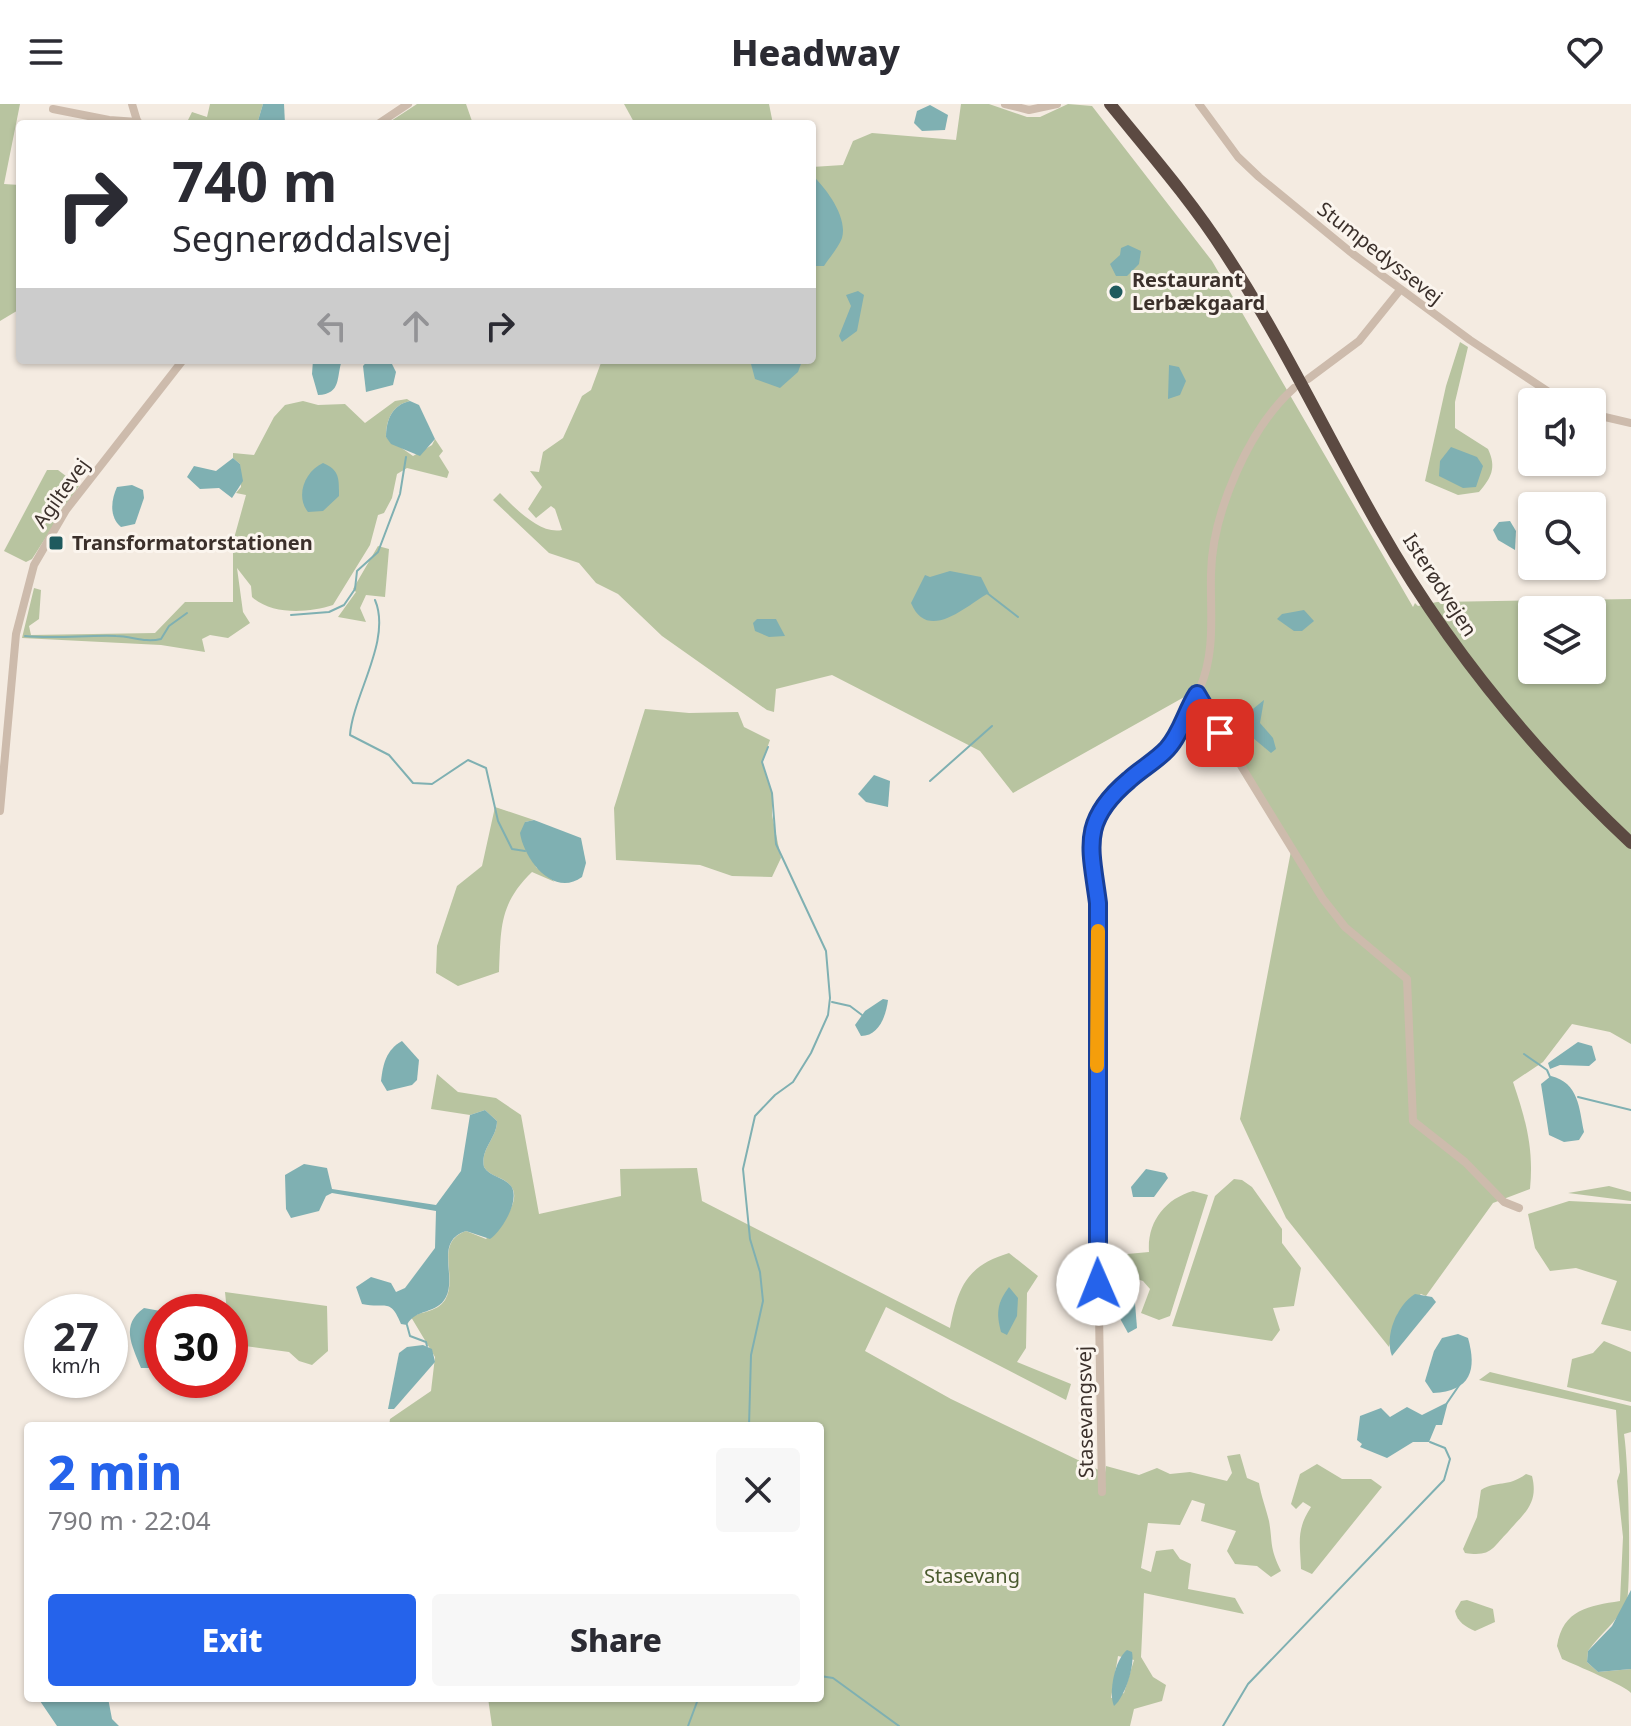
<!DOCTYPE html>
<meta charset="utf-8">
<style>
:root{--surface:#fff;--page:#f7f7f7;--text:#2b2b33;--muted:#7c7c81;--accent:#2563eb}
body{margin:0;font-family:"Noto Sans",sans-serif;background:var(--page);color:var(--text);height:100vh;display:flex;flex-direction:column;font-size:30px;white-space:nowrap}
*{box-sizing:border-box;margin:0}
p{font-size:26px;color:var(--muted)}
.icon{flex:none;width:44px;height:44px;fill:none;stroke:currentColor;stroke-width:2;stroke-linecap:round;stroke-linejoin:round}
.map{position:relative;flex:1;overflow:hidden}
.drawer{position:absolute;left:24px;top:1318px;width:800px;height:280px;display:flex;flex-direction:column;background:var(--surface);border-radius:8px;box-shadow:0 2px 6px #0004}
.drawer>*{flex:none}
.banner{position:absolute;left:16px;top:16px;width:800px;height:244px;border-radius:8px;box-shadow:0 2px 6px #0004;background:#fff;color:var(--text);overflow:hidden}
.fabs{position:absolute;left:1518px;top:284px;display:grid;gap:16px}
.fabs a{display:grid;place-items:center;width:88px;height:88px;border-radius:8px;background:var(--surface);box-shadow:0 2px 6px #0004;font-size:40px}
.speed{position:absolute;left:24px;top:1190px;display:flex;gap:16px;font-size:40px;font-weight:700;text-align:center}
.speed>*{display:grid;place-content:center;width:104px;height:104px;border-radius:50%;background:var(--surface);box-shadow:0 2px 6px #0004;line-height:1}
.speed small{font-size:20px;font-weight:400}
.speed .limit{border:12px solid #d22;background:#fff;color:#111}
.pin{position:absolute;display:grid;place-items:center;width:68px;height:68px;color:#fff;margin:-34px;border-radius:16px;box-shadow:0 4px 12px #0006}
.me{position:absolute;width:88px;margin:-44px;rotate:359deg;stroke-linejoin:round;filter:drop-shadow(0 0 6px #0008)}
.turn{display:flex;align-items:center;gap:28px;height:168px;padding:0 24px;font-size:36px}
.turn .icon{width:104px;height:104px;stroke-width:2.5}
.turn b{display:block;font-size:56px;line-height:68px}
.lanes{display:flex;align-items:center;height:76px;padding:0 24px;background:#0003;justify-content:center;gap:40px;direction:ltr}
.lanes .off{opacity:.35}
.round{display:grid;place-items:center;flex:none;width:84px;height:84px;border-radius:8px;background:var(--page)}
.summary{display:flex;align-items:center;justify-content:space-between;height:136px;padding:0 24px}
h1{font-size:48px;font-weight:800;line-height:60px;color:var(--accent)}
.button{display:flex;gap:16px;margin-top:auto;padding:16px 24px}
.button a{flex:1;height:92px;border-radius:8px;background:var(--accent);color:#fff;font-size:32px;font-weight:800;line-height:92px;text-align:center}
.button a+a{background:var(--page);color:var(--text)}
header{display:flex;justify-content:space-between;align-items:center;height:104px;padding:0 24px;background:var(--surface);font-size:36px;font-weight:800}
.map>svg:first-child{display:block}
.green{fill:#b8c4a0;fill-rule:evenodd}
.water{fill:#7fb0b2}
.lines{fill:none;stroke-linecap:round;stroke-linejoin:round}
.stream{stroke:#7fb0b2;stroke-width:2}
.minor{stroke:#cdbbac;stroke-width:8}
.highway{stroke:#5c4a42;stroke-width:12}
.route-casing{stroke:#184099;stroke-width:20}
.route{stroke:#2563eb;stroke-width:14}
.slow{stroke:#f59e0b;stroke-width:14}
.poi-dot{fill:#1f5a5e;stroke:#fbf5ee;stroke-width:3}
.labels{text-anchor:middle;stroke-width:6;stroke-linejoin:round;paint-order:stroke}
.street-label{font-size:20px;fill:#3b302b;stroke:#fbf5ee}
.poi-label{font-size:20px;font-weight:bold;fill:#3b302b;stroke:#fbf5ee;text-anchor:start}
.park-label{font-size:20px;fill:#4a5a2e;stroke:#fbf5ee}
</style>
<header><svg class="icon" aria-label="menu" viewBox="0 0 24 24"><path d="M4 6h16M4 12h16M4 18h16"/></svg>Headway<svg class="icon" aria-label="heart" viewBox="0 0 24 24"><path d="M12 20l-8-8c-3-5 5-10 8-4 3-6 11-1 8 4z"/></svg></header>
<div class="map">
<svg width="1631" height="1622" viewBox="0 0 1631 1622">
<rect width="100%" height="100%" fill="#f4ebe1"/>
<!-- green -->
<g class="green">
<path d="M 0,0 L 20,0 L 4,80 L 20,81 L 20,205 L 0,217 Z"/>
<path d="M 210,0 L 263,0 L 257,20 L 186,20 L 192,8 L 207,13 Z"/>
<path d="M 417,0 L 466,0 L 473,20 L 393,20 L 391,17 Z"/>
<path d="M 624,0 L 769,0 L 773,20 L 635,20 Z"/>
<path d="M 961,0 L 989,0 L 1027,13 L 1040,13 L 1068,0 L 1092,2 L 1212,157 L 1413,503 L 1415,499 L 1418,502 L 1437,498 L 1631,495 L 1631,940 L 1610,928 L 1572,920 L 1543,958 L 1513,978 C 1526,1016 1534,1045 1530,1085 L 1493,1099 L 1426,1192 L 1421,1190 L 1398,1209 L 1389,1243 L 1286,1114 L 1240,1015 L 1291,747 L 1195,587 L 1013,689 L 980,647 L 832,571 L 776,585 L 774,608 L 767,606 L 662,532 L 618,490 L 596,479 L 579,459 L 549,449 L 493,396 L 500,389 C 514,403 540,431 562,426 L 555,405 L 551,402 L 536,414 L 528,405 L 542,383 L 530,367 L 539,368 L 543,348 L 563,334 L 582,292 L 591,286 L 602,256 L 812,256 L 812,63 L 843,61 L 853,37 L 872,29 L 956,36 ZM 1532,506 L 1592,506 L 1592,566 L 1532,566 Z"/>
<path d="M 1460,238 L 1468,243 L 1455,298 L 1455,324 L 1488,345 C 1497,364 1491,374 1479,388 L 1458,391 L 1425,377 L 1446,282 Z"/>
<path d="M 407,295 L 410,297 C 392,301 386,316 386,333 L 413,352 L 432,341 L 435,335 L 443,347 L 439,352 L 449,368 L 447,374 L 407,364 L 397,370 L 392,394 L 384,409 L 378,411 L 370,441 L 333,501 C 308,509 272,511 252,493 L 251,482 L 237,464 L 243,508 L 250,519 L 228,534 L 210,531 L 202,535 L 205,548 L 161,541 L 22,534 L 34,484 L 41,486 L 39,515 L 29,522 L 31,531 L 155,529 L 185,498 L 233,498 L 233,438 L 246,391 L 236,389 L 241,383 L 240,360 L 233,354 L 233,349 L 254,351 L 274,313 L 285,301 L 303,297 L 318,301 L 345,300 L 365,319 L 395,297 Z"/>
<path d="M 47,366 L 58,366 L 79,382 L 32,455 L 26,458 L 4,447 Z"/>
<path d="M 378,442 L 389,445 L 385,493 L 366,491 L 360,504 L 366,518 L 338,513 L 356,488 L 353,485 Z"/>
<path d="M 645,605 L 689,609 L 738,608 L 744,623 L 770,636 L 762,658 L 772,689 L 772,711 L 781,754 L 772,773 L 732,772 L 700,761 L 616,756 L 614,704 Z"/>
<path d="M 495,703 L 534,716 L 525,718 L 536,763 L 555,778 L 532,768 C 499,800 501,824 499,868 L 458,882 L 436,869 L 437,842 L 457,782 L 482,762 Z"/>
<path d="M 437,970 L 458,988 L 496,994 L 521,1011 L 539,1110 L 621,1092 L 620,1065 L 697,1064 L 702,1097 L 950,1224 C 958,1184 966,1162 1009,1149 L 1038,1172 L 1027,1189 L 1026,1244 L 1017,1258 L 1071,1280 L 1066,1296 L 886,1203 L 865,1247 L 951,1295 L 1105,1369 L 1106,1362 L 1139,1371 L 1157,1364 L 1170,1370 L 1190,1368 L 1227,1377 L 1232,1369 L 1227,1352 L 1240,1350 L 1247,1374 L 1259,1379 C 1261,1392 1266,1404 1269,1417 C 1273,1440 1269,1442 1281,1467 L 1271,1473 L 1257,1462 L 1235,1460 L 1227,1447 L 1236,1427 L 1201,1417 L 1205,1400 L 1192,1396 L 1180,1421 L 1148,1419 L 1141,1464 L 1151,1468 L 1156,1447 L 1173,1445 L 1180,1455 L 1191,1460 L 1188,1485 L 1235,1494 L 1244,1510 L 1144,1489 L 1141,1553 L 1153,1573 L 1166,1581 L 1162,1597 L 1134,1605 L 1130,1622 L 492,1622 L 488,1594 L 820,1594 L 820,1322 L 389,1322 L 390,1315 L 431,1287 L 435,1253 L 411,1213 C 423,1207 437,1208 445,1196 C 459,1173 433,1139 466,1127 L 486,1135 C 496,1124 525,1098 510,1081 C 502,1072 490,1073 484,1063 C 480,1045 497,1034 497,1017 L 485,1006 L 470,1011 L 431,1005 ZM 1118,1552 L 1134,1556 L 1124,1589 L 1111,1594 Z"/>
<path d="M 1234,1075 L 1242,1076 L 1252,1083 L 1282,1125 L 1282,1139 L 1301,1164 L 1294,1202 L 1273,1204 L 1280,1226 L 1272,1237 L 1172,1222 L 1215,1092 Z"/>
<path d="M 1609,1082 L 1631,1088 L 1631,1097 L 1568,1089 Z"/>
<path d="M 1193,1087 L 1208,1091 L 1170,1212 L 1159,1216 L 1141,1209 L 1150,1185 L 1143,1177 L 1127,1172 L 1124,1163 L 1127,1150 L 1149,1148 C 1147,1118 1165,1095 1193,1087 Z"/>
<path d="M 1569,1097 L 1631,1100 L 1631,1227 L 1601,1220 L 1617,1177 L 1576,1164 L 1550,1167 L 1535,1144 L 1528,1110 Z"/>
<path d="M 225,1188 L 327,1202 L 328,1247 L 312,1261 L 299,1257 L 289,1248 L 230,1240 L 230,1208 L 227,1208 Z"/>
<path d="M 1604,1237 L 1631,1248 L 1631,1298 L 1567,1283 L 1572,1255 L 1593,1249 Z"/>
<path d="M 1490,1268 L 1631,1302 L 1631,1328 L 1624,1330 C 1629,1362 1631,1472 1627,1498 C 1617,1518 1601,1529 1588,1547 L 1587,1558 L 1598,1568 L 1631,1565 L 1631,1589 C 1626,1582 1575,1561 1562,1555 L 1557,1542 C 1563,1505 1589,1502 1620,1497 L 1623,1433 L 1617,1377 L 1620,1368 L 1616,1306 L 1479,1276 Z"/>
<path d="M 1317,1360 L 1342,1375 L 1371,1375 L 1382,1383 L 1312,1470 L 1301,1465 C 1300,1438 1296,1426 1311,1403 L 1303,1398 L 1296,1405 L 1291,1400 L 1300,1370 Z"/>
<path d="M 1526,1370 L 1532,1372 C 1539,1400 1524,1409 1508,1428 C 1492,1444 1492,1453 1465,1449 L 1463,1445 L 1477,1413 L 1481,1386 C 1497,1376 1507,1384 1526,1370 Z"/>
<path d="M 1467,1496 L 1493,1505 L 1495,1518 L 1475,1527 C 1466,1523 1457,1518 1455,1507 L 1461,1497 Z"/>
</g>
<!-- water -->
<g class="water">
<path d="M 263,0 L 284,0 L 285,20 L 257,20 Z"/>
<path d="M 930,1 L 948,11 L 945,26 L 922,27 L 914,19 L 917,7 Z"/>
<path d="M 812,71 C 826,84 848,113 842,134 C 839,143 829,154 824,162 L 812,162 Z"/>
<path d="M 1128,141 L 1141,147 L 1139,160 L 1127,172 L 1116,172 L 1110,160 L 1120,151 L 1121,144 Z"/>
<path d="M 858,187 L 864,191 L 857,227 L 842,238 L 839,232 L 851,202 L 846,191 Z"/>
<path d="M 313,256 L 342,256 C 336,273 342,290 318,291 L 312,270 Z"/>
<path d="M 368,256 L 390,256 L 396,268 L 393,281 L 366,288 L 363,262 Z"/>
<path d="M 750,256 L 801,256 L 802,257 L 798,268 L 780,284 L 755,275 Z"/>
<path d="M 1169,261 L 1179,263 L 1186,277 L 1180,291 L 1168,295 Z"/>
<path d="M 410,297 L 419,301 L 435,335 L 420,352 L 391,340 L 386,333 C 386,316 392,301 410,297 Z"/>
<path d="M 1451,343 L 1477,353 L 1483,362 L 1476,383 L 1463,384 L 1439,372 L 1440,357 Z"/>
<path d="M 233,354 L 240,360 L 243,377 L 232,394 L 219,384 L 200,385 L 187,373 L 194,362 L 216,367 Z"/>
<path d="M 323,359 C 340,366 339,375 339,392 L 323,407 L 308,408 C 295,392 305,367 323,359 Z"/>
<path d="M 132,381 L 143,386 L 144,394 L 135,420 L 121,423 C 109,413 111,396 117,383 Z"/>
<path d="M 1510,417 L 1516,427 L 1515,446 L 1498,436 L 1493,426 L 1499,418 Z"/>
<path d="M 950,467 L 981,473 L 989,489 C 968,500 928,540 911,499 L 925,471 L 930,473 Z"/>
<path d="M 1304,506 L 1314,517 L 1302,527 L 1294,527 L 1277,515 L 1282,510 Z"/>
<path d="M 757,515 L 776,515 L 785,532 L 769,533 L 755,527 L 753,519 Z"/>
<path d="M 1264,596 L 1260,619 L 1273,634 L 1276,645 L 1271,649 L 1241,624 L 1243,613 Z"/>
<path d="M 874,671 L 890,677 L 888,703 L 866,698 L 858,690 Z"/>
<path d="M 534,716 L 581,734 L 586,759 L 582,773 C 553,794 524,755 520,729 L 525,718 Z"/>
<path d="M 883,895 L 888,896 C 886,912 879,932 861,932 L 855,921 L 865,907 Z"/>
<path d="M 402,937 L 419,956 L 417,976 L 412,981 L 387,987 L 381,977 C 383,960 386,946 402,937 Z"/>
<path d="M 1578,938 L 1592,942 L 1596,956 L 1589,962 L 1560,961 L 1550,965 L 1548,959 Z"/>
<path d="M 1551,972 C 1579,979 1579,1004 1584,1028 L 1579,1036 L 1564,1038 L 1549,1031 L 1541,980 Z"/>
<path d="M 485,1006 L 497,1017 C 497,1034 480,1045 484,1063 C 490,1073 504,1073 511,1082 C 521,1096 501,1128 490,1135 L 466,1127 C 434,1137 457,1172 446,1193 C 437,1211 415,1204 407,1221 L 401,1220 C 390,1193 386,1205 362,1200 L 356,1183 L 371,1173 L 391,1179 L 396,1188 L 405,1184 L 435,1144 L 436,1107 L 332,1089 L 326,1092 L 319,1107 L 291,1114 L 286,1105 L 285,1071 L 304,1060 L 327,1064 L 332,1085 L 436,1101 L 461,1067 L 470,1011 Z"/>
<path d="M 1146,1065 L 1165,1069 L 1168,1074 L 1154,1093 L 1133,1093 L 1131,1083 Z"/>
<path d="M 1009,1183 L 1018,1194 L 1017,1212 L 1007,1231 L 1001,1228 C 996,1209 997,1199 1009,1183 Z"/>
<path d="M 1124,1186 L 1134,1187 L 1137,1224 L 1128,1229 L 1117,1209 Z"/>
<path d="M 1415,1190 L 1432,1193 L 1436,1198 L 1392,1252 C 1384,1232 1397,1201 1415,1190 Z"/>
<path d="M 144,1204 L 166,1208 L 162,1208 L 162,1256 L 151,1264 L 141,1264 C 132,1241 120,1221 144,1204 Z"/>
<path d="M 1458,1230 L 1468,1234 C 1477,1266 1471,1287 1433,1289 L 1425,1277 L 1434,1247 L 1442,1234 Z"/>
<path d="M 423,1241 L 432,1245 L 435,1258 L 394,1305 L 388,1305 L 399,1249 L 407,1243 Z"/>
<path d="M 1448,1298 L 1442,1321 L 1436,1321 L 1429,1338 L 1413,1338 L 1387,1354 L 1360,1343 L 1362,1340 L 1357,1336 L 1360,1312 L 1381,1304 L 1390,1313 L 1407,1303 L 1422,1311 Z"/>
<path d="M 1631,1486 L 1631,1565 L 1598,1568 L 1587,1558 L 1588,1547 L 1612,1522 Z"/>
<path d="M 1127,1546 L 1132,1548 C 1135,1561 1125,1593 1114,1602 C 1108,1589 1115,1555 1127,1546 Z"/>
<path d="M 38,1594 L 108,1594 L 112,1615 L 119,1622 L 57,1622 Z"/>
</g>
<g class="lines">
<!-- stream -->
<g class="stream">
<path d="M 987,489 L 1018,513"/>
<path d="M 375,496 C 392,536 353,591 350,631 L 389,651 L 413,679 L 432,680 L 468,656 L 486,664 L 498,717 L 512,745 L 525,747"/>
<path d="M 291,511 L 329,508 L 344,501 L 355,485 L 357,467 L 378,448 L 400,390 L 406,353"/>
<path d="M 25,532 C 56,535 86,531 116,532 C 132,532 144,539 161,535 L 169,522 L 187,509"/>
<path d="M 930,677 L 992,622"/>
<path d="M 832,898 L 850,902 L 862,911"/>
<path d="M 1524,950 L 1547,966 L 1550,973"/>
<path d="M 1578,993 L 1631,1006"/>
<path d="M 407,1221 L 410,1232 L 426,1238 L 427,1242"/>
<path d="M 1447,1299 L 1460,1280"/>
<path d="M 749,1322 L 751,1251 L 763,1197 L 760,1168 L 750,1135 L 743,1065 L 755,1012 L 775,991 L 793,978 L 811,949 L 828,911 L 830,894 L 826,847 L 776,740 L 772,689 L 762,658 L 768,643"/>
<path d="M 820,1572 L 833,1574 L 899,1622"/>
<path d="M 702,1597 L 709,1594"/>
<path d="M 688,1622 L 697,1598"/>
<path d="M 1223,1622 L 1248,1580 L 1444,1376 L 1450,1355 L 1445,1344 L 1430,1338"/>
</g>
<!-- minor -->
<g class="minor">
<path d="M 132,0 L 138,20"/>
<path d="M 1005,0 L 1029,6 L 1057,0"/>
<path d="M 1199,0 L 1238,53 L 1259,73 L 1353,150 L 1470,236 L 1564,298"/>
<path d="M 53,5 L 109,16 L 138,18"/>
<path d="M 378,20 L 408,0"/>
<path d="M 1308,275 L 1359,237 L 1400,186"/>
<path d="M 1592,310 L 1631,319"/>
<path d="M 1197,590 L 1323,795 L 1345,823 L 1407,875 L 1413,1017 L 1465,1058 L 1504,1098 L 1519,1104"/>
<path d="M 0,707 L 16,530 L 34,461 L 66,406 L 183,256"/>
<path d="M 1102,1388 L 1097,1091 L 1098,799 C 1096,779 1085,753 1090,733 C 1100,693 1137,673 1165,647 C 1176,638 1194,598 1200,584 C 1216,546 1210,509 1211,470 C 1212,409 1249,324 1294,284"/>
</g>
<!-- highway -->
<path class="highway" d="M 1110,0 C 1149,48 1191,96 1225,149 C 1282,236 1327,332 1379,423 C 1446,541 1532,646 1631,739"/>
</g>
<g class="lines">
<!-- route casing -->
<g class="route-casing">
<path id="route" d="M 1098,1180 L 1098,799 C 1091,744 1079,718 1129,676 C 1141,665 1157,656 1167,645 C 1181,630 1186,607 1197,590 L 1220,629"/>
</g>
<!-- route -->
<use href="#route" class="route"/>
<!-- slow -->
<path class="slow" d="M 1097,962 L 1098,827"/>
</g>
<!-- markers -->
<g class="poi-dot">
<circle cx="1116" cy="188" r="8"/>
<rect x="48" y="431" width="16" height="16" rx="4"/>
</g>
<g class="labels">
<!-- street labels -->
<g class="street-label">
<text transform="translate(1380 149) rotate(38)" y="7">Stumpedyssevej</text>
<text transform="translate(61 389) rotate(-54)" y="7">Agiltevej</text>
<text transform="translate(1440 481) rotate(57)" y="7">Isterødvejen</text>
<text transform="translate(1085 1308) rotate(-91)" y="7">Stasevangsvej</text>
</g>
<!-- poi labels -->
<g class="poi-label">
<text x="1132" y="183">Restaurant<tspan x="1132" dy="23">Lerbækgaard</tspan></text>
<text x="72" y="446">Transformatorstationen</text>
</g>
<!-- park labels -->
<g class="park-label">
<text x="972" y="1479">Stasevang</text>
</g>
</g>
</svg>
<div class="fabs">
<a><svg class="icon" aria-label="sound" viewBox="0 0 24 24"><path d="M4 9h4l5-4v14l-5-4H4zM17 9q2 3 0 6"/></svg></a>
<a><svg class="icon" aria-label="search" viewBox="0 0 24 24"><circle cx="10" cy="10" r="6"/><path d="M15 15l6 6"/></svg></a>
<a><svg class="icon" aria-label="layers" viewBox="0 0 24 24"><path d="M12 4l9 5-9 5-9-5zM3 14l9 5 9-5"/></svg></a>
</div>
<div class="speed"><div>27<small>km/h</small></div><div class="limit">30</div></div>
<div class="pin" style="left:1220px;top:629px;background:#d93025"><svg class="icon" aria-label="arrive" viewBox="0 0 24 24"><path d="M6 21V4h12l-3 4 3 4H6"/></svg></div>
<svg class="me" style="left:1098px;top:1180px" viewBox="-20 -20 40 40"><circle r="19" fill="#fff"/><path d="M0-13L10 11 0 6-10 11z" fill="#2563eb"/></svg>
<div class="banner">
<div class="turn"><svg class="icon" aria-label="right" viewBox="0 0 24 24"><path d="M7 20v-9h11M14 6l5 5-5 5"/></svg><div><b>740 m</b>Segnerøddalsvej</div></div>
<div class="lanes"><svg class="icon off" aria-label="left" viewBox="0 0 24 24"><path d="M17 20v-9H6M10 6l-5 5 5 5"/></svg><svg class="icon off" aria-label="ahead" viewBox="0 0 24 24"><path d="M12 20V5M6 11l6-6 6 6"/></svg><svg class="icon" aria-label="right" viewBox="0 0 24 24"><path d="M7 20v-9h11M14 6l5 5-5 5"/></svg></div>
</div>
<section class="drawer">
<div class="summary"><div><h1>2 min</h1><p>790 m · 22:04</p></div><a class="round"><svg class="icon" aria-label="close" viewBox="0 0 24 24"><path d="M6 6l12 12M18 6L6 18"/></svg></a></div>
<div class="button"><a>Exit</a><a>Share</a></div>
</section>
</div>
